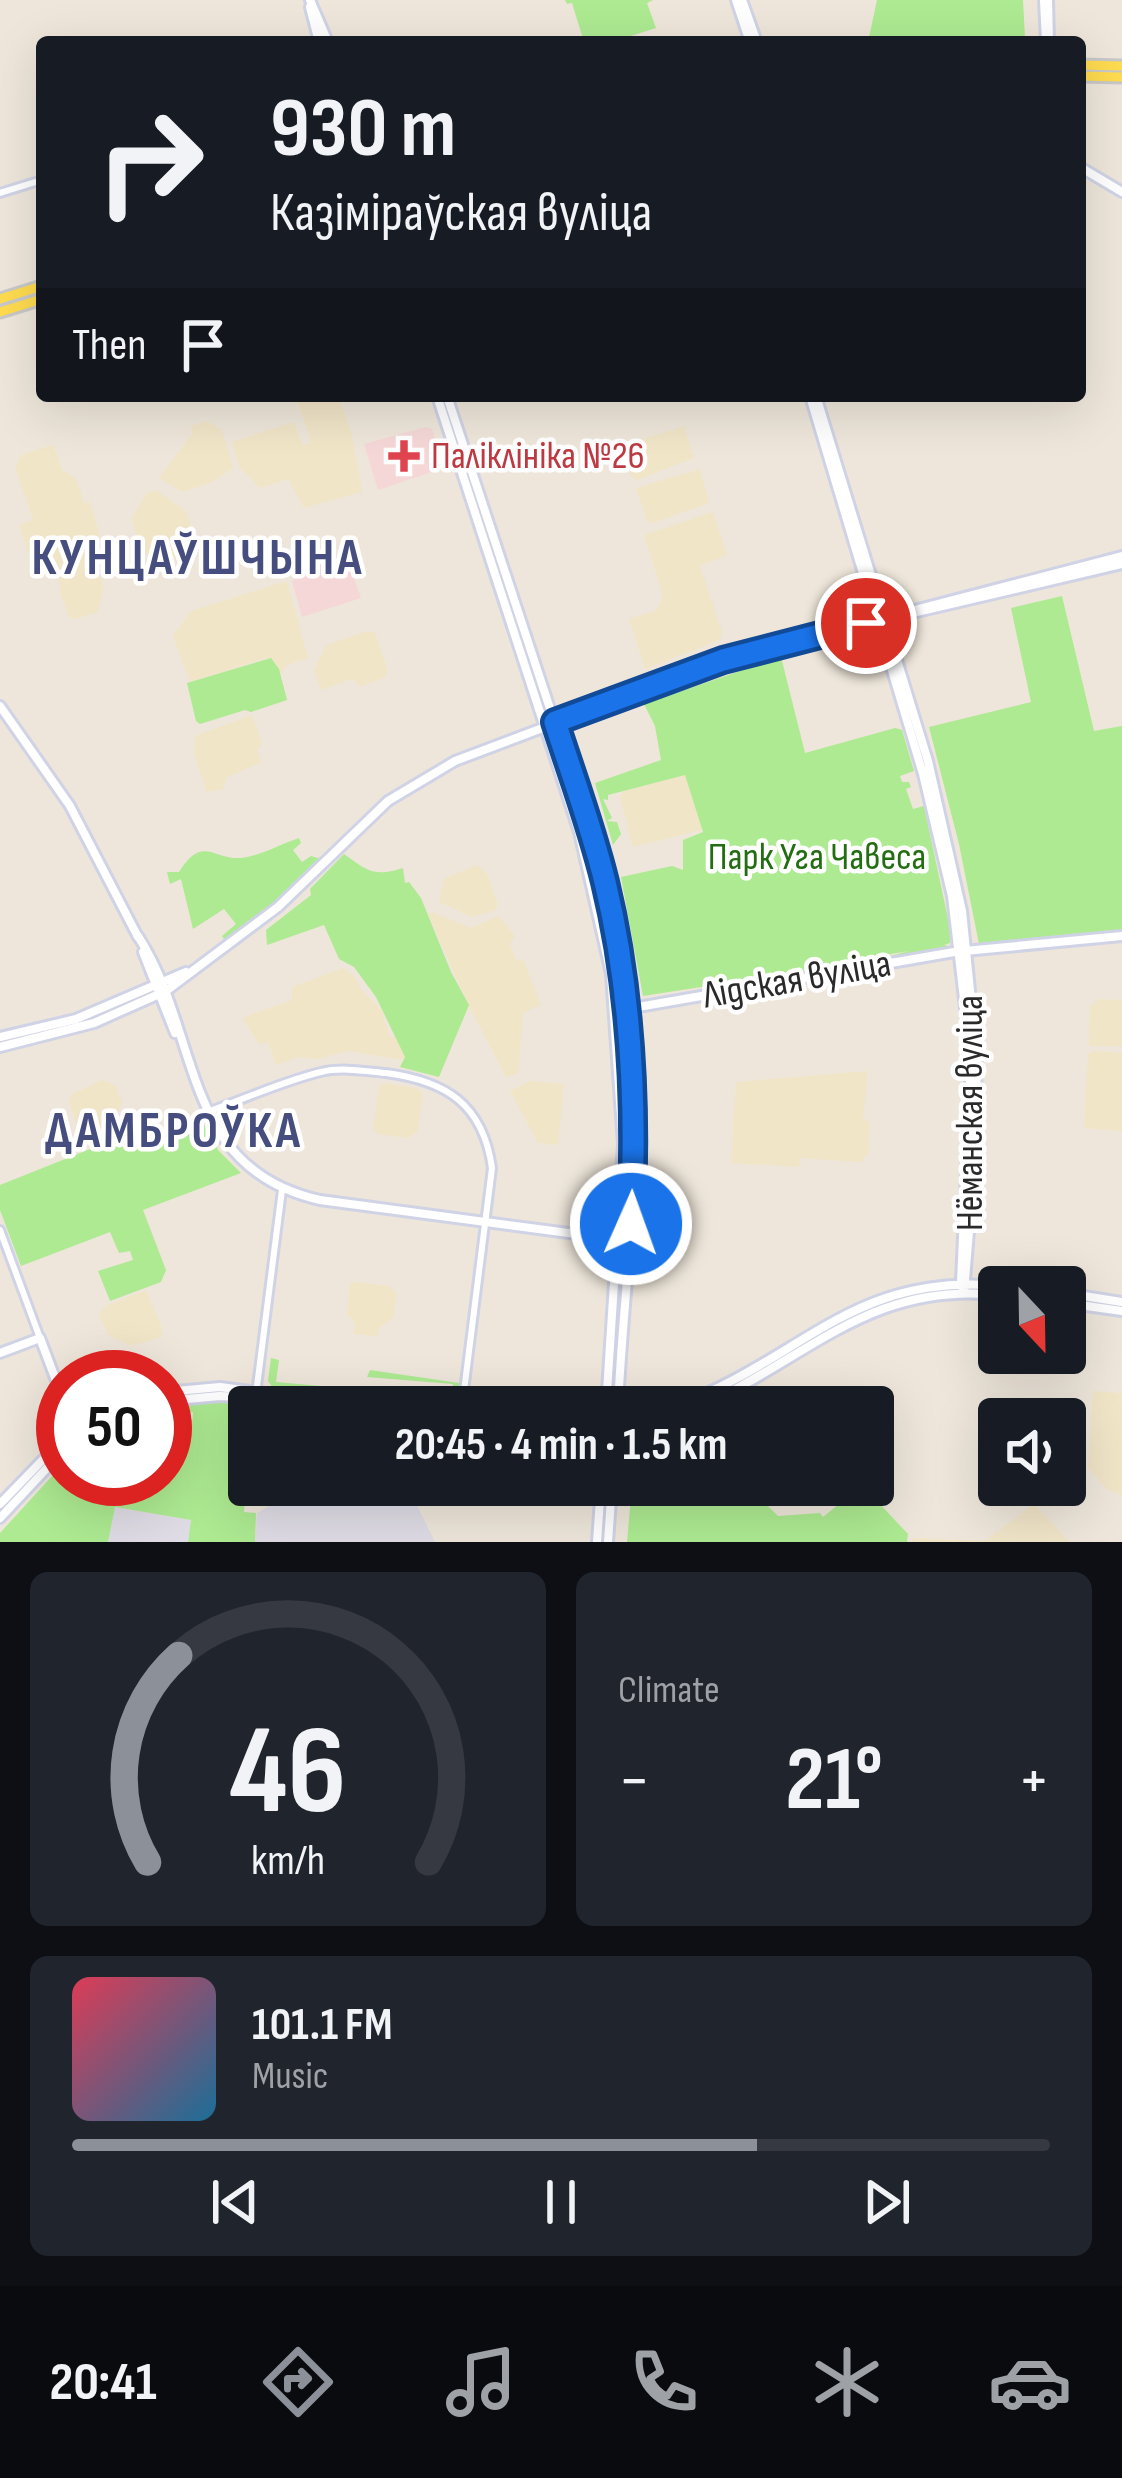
<!DOCTYPE html>
<meta charset="utf-8">
<style>
:root{--surface:#171b24;--page:#20242c;--text:#f1f3f6;--muted:#9ea1a6;--line:#363941;--accent:#8c9099}
body{margin:0;font-family:"Sofia Sans Condensed",sans-serif;background:var(--page);color:var(--text);height:100vh;display:flex;flex-direction:column;font-size:45px;white-space:nowrap}
*{box-sizing:border-box;margin:0}
p{font-size:39px;color:var(--muted)}
.icon{flex:none;width:66px;height:66px;fill:none;stroke:currentColor;stroke-width:2;stroke-linecap:round;stroke-linejoin:round}
.map{position:relative;height:1542px;overflow:hidden}
.panel{display:flex;flex-direction:column;gap:30px;padding:30px;background:#0d0f14;flex:1}
.panel>*{flex:none}
.top-card{position:absolute;left:36px;top:36px;width:1050px;height:366px;border-radius:12px;box-shadow:0 12px 48px #0002;background:#171b24;color:var(--text);overflow:hidden}
.needle{width:78px;rotate:158deg}
.tools{position:absolute;left:978px;top:1266px;display:grid;gap:24px}
.tools a{display:grid;place-items:center;width:108px;height:108px;border-radius:12px;background:var(--surface);box-shadow:0 12px 48px #0002;font-size:60px}
.speed{position:absolute;left:36px;top:1350px;display:flex;gap:24px;font-size:60px;font-weight:700;text-align:center}
.speed>*{display:grid;place-content:center;width:156px;height:156px;border-radius:50%;background:var(--surface);box-shadow:0 12px 48px #0002;line-height:1}
.speed .limit{border:18px solid #d22;background:#fff;color:#111}
.pin{position:absolute;display:grid;place-items:center;width:102px;height:102px;color:#fff;margin:-51px;border:6px solid #fff;border-radius:50%;box-shadow:0 3px 12px #0007}
.me{position:absolute;width:132px;margin:-66px;rotate:2deg;stroke-linejoin:round;filter:drop-shadow(0 0 9px #0008)}
.turn{display:flex;align-items:center;gap:42px;height:252px;padding:0 36px;font-size:54px}
.turn .icon{width:156px;height:156px;stroke-width:2.5}
.turn b{display:block;font-size:84px;line-height:102px}
.then{display:flex;align-items:center;height:114px;padding:0 36px;background:#0003;gap:24px;font-size:45px}
.big{font-size:90px;font-weight:700;line-height:1.1}
.panel .widget{flex:1;display:flex;flex-direction:column;justify-content:center;gap:18px;min-width:0;padding:0 42px;border-radius:18px;background:var(--page)}
.panel .dial{align-items:center;gap:0}
.dial svg{height:312px;overflow:visible;fill:none;stroke:var(--line);stroke-width:7;stroke-linecap:round;text-anchor:middle}
.dial text{fill:var(--text);stroke:none}
.song{display:flex;align-items:center;gap:36px}
.cover{width:144px;height:144px;border-radius:18px;background:linear-gradient(135deg,hsl(350 70% 55%),hsl(200 70% 35%))}
.played{height:12px;border-radius:6px;background:linear-gradient(90deg,var(--accent) 70%,var(--line) 70%)}
.keys{display:flex;justify-content:space-around;direction:ltr}
.heat{display:flex;justify-content:space-between;align-items:center;font-size:66px;direction:ltr}
.panel .tiles{flex:1;display:grid;gap:30px;grid-template-columns:1fr 1fr}
.widget:last-child{grid-column:span 2}
.trip{position:absolute;left:228px;top:1386px;width:666px;height:120px;border-radius:12px;background:var(--surface);box-shadow:0 12px 48px #0002;font-weight:700;line-height:120px;text-align:center}
.menu{display:flex;height:192px;justify-content:space-around;align-items:center;background:#090b0e;color:var(--muted)}
.menu .icon{width:84px;height:84px}
.menu .selected{color:var(--accent)}
.menu b{font-size:54px;color:var(--text)}
.map>svg:first-child{display:block}
.industrial{fill:#dfdce5}
.education{fill:#f1e5c8}
.medical{fill:#f5d7d7}
.green{fill:#adea91}
.lines{fill:none;stroke-linecap:round;stroke-linejoin:round}
.tertiary-casing{stroke:#d0d3e5;stroke-width:12}
.secondary-casing{stroke:#d0d3e5;stroke-width:14}
.primary-casing{stroke:#c8c8c8;stroke-width:15}
.tertiary{stroke:#fff;stroke-width:6}
.secondary{stroke:#fff;stroke-width:8}
.primary{stroke:#fedb4f;stroke-width:9}
.route-casing{stroke:#114b97;stroke-width:30}
.route{stroke:#1a73e8;stroke-width:21}
.health-dot{fill:#e0444e;stroke:#fff;stroke-width:4.5}
.labels{text-anchor:middle;dominant-baseline:central;stroke-width:9;stroke-linejoin:round;paint-order:stroke}
.health-label{font-size:39px;fill:#be3a42;stroke:#fff;text-anchor:start}
.park-label{font-size:39px;fill:#236e13;stroke:#fff}
.street-label{font-size:39px;fill:#2a2a2a;stroke:#fff}
.district-label{font-size:51px;font-weight:bold;letter-spacing:3px;fill:#464e7f;stroke:#fff}
</style>
<div class="map">
<svg width="1122" height="1542" viewBox="0 0 1122 1542">
<rect width="100%" height="100%" fill="#eee6da"/>
<path class="industrial" d="M 306,1485 L 407,1485 L 435,1542 L 255,1542 L 257,1513 Z
M 115,1507 L 191,1520 L 188,1542 L 108,1542 Z"/>
<path class="education" d="M 296,396 L 338,396 L 352,434 L 362,492 L 304,508 L 288,479 L 260,488 L 239,467 L 232,442 L 294,422 L 303,446 L 311,442 Z
M 207,421 L 222,430 L 233,468 L 213,482 L 182,492 L 159,478 L 192,434 L 191,426 Z
M 684,426 L 694,458 L 637,480 L 631,476 L 622,446 Z
M 53,445 L 62,470 L 76,478 L 84,503 L 90,502 L 100,535 L 91,542 L 104,589 L 98,612 L 75,619 L 69,617 L 61,594 L 56,564 L 37,569 L 33,566 L 19,525 L 33,520 L 15,468 L 21,455 Z
M 700,469 L 709,503 L 653,523 L 647,520 L 636,488 Z
M 156,490 L 186,511 L 196,540 L 188,554 L 163,562 L 144,553 L 131,519 L 147,493 Z
M 713,512 L 727,555 L 700,566 L 722,632 L 720,640 L 645,669 L 629,619 L 657,610 L 663,596 L 644,535 Z
M 287,581 L 308,658 L 287,665 L 281,674 L 273,660 L 266,658 L 190,682 L 173,636 L 191,611 Z
M 365,632 L 375,632 L 388,670 L 386,677 L 360,687 L 353,679 L 321,690 L 314,671 L 326,645 Z
M 252,715 L 262,744 L 257,750 L 262,762 L 226,778 L 224,789 L 207,792 L 194,754 L 195,736 Z
M 686,774 L 702,830 L 633,847 L 620,797 L 623,791 Z
M 477,865 L 487,874 L 498,904 L 496,910 L 472,917 L 439,902 L 444,879 Z
M 433,912 L 471,928 L 499,916 L 515,936 L 510,944 L 516,959 L 524,961 L 541,1005 L 523,1013 L 518,1074 L 506,1077 L 471,1010 L 428,914 Z
M 343,968 L 355,977 L 361,989 L 382,1011 L 390,1037 L 395,1037 L 406,1057 L 402,1060 L 348,1051 L 318,1059 L 299,1057 L 276,1065 L 268,1042 L 260,1045 L 242,1018 L 292,1000 L 292,987 Z
M 1099,999 L 1122,1000 L 1122,1046 L 1089,1046 L 1090,1006 Z
M 1095,1051 L 1122,1053 L 1122,1131 L 1084,1128 L 1088,1054 Z
M 868,1071 L 863,1119 L 870,1122 L 868,1154 L 861,1162 L 800,1158 L 799,1167 L 731,1163 L 736,1082 Z
M 103,1080 L 116,1086 L 122,1103 L 108,1134 L 88,1142 L 81,1139 L 69,1101 L 72,1094 Z
M 530,1081 L 564,1084 L 558,1145 L 538,1143 L 510,1091 Z
M 384,1083 L 416,1088 L 423,1094 L 418,1132 L 408,1138 L 377,1134 L 373,1128 L 379,1088 Z
M 354,1282 L 389,1286 L 397,1293 L 394,1317 L 378,1329 L 377,1336 L 354,1334 L 355,1323 L 347,1314 L 350,1284 Z
M 146,1290 L 161,1325 L 162,1337 L 131,1346 L 109,1336 L 99,1315 L 105,1306 Z
M 1093,1391 L 1122,1393 L 1122,1495 L 1106,1489 L 1088,1468 Z
M 1034,1504 L 1070,1542 L 912,1542 L 912,1538 L 985,1541 Z"/>
<path class="medical" d="M 426,427 L 432,429 L 443,468 L 378,490 L 364,444 Z
M 344,551 L 361,598 L 302,617 L 292,581 Z"/>
<path class="green" d="M 565,0 L 653,0 L 647,3 L 656,28 L 612,42 L 584,42 L 572,3 L 567,4 Z
M 877,0 L 1023,0 L 1025,38 L 1020,42 L 868,42 Z
M 1062,596 L 1094,731 L 1122,726 L 1122,932 L 979,944 L 959,844 L 929,727 L 1031,702 L 1011,608 Z
M 781,657 L 805,753 L 895,728 L 902,730 L 914,771 L 900,776 L 902,782 L 909,782 L 911,787 L 906,789 L 913,809 L 924,806 L 951,933 L 950,943 L 944,945 L 952,947 L 894,958 L 890,956 L 909,951 L 866,958 L 886,956 C 871,966 857,959 839,964 L 857,962 L 854,965 L 754,980 L 817,969 L 643,996 L 621,877 L 672,866 L 683,870 L 683,840 L 703,832 L 685,775 L 608,795 L 608,800 L 603,799 L 612,818 L 607,821 L 617,822 L 621,834 L 613,845 L 595,783 L 661,760 L 655,726 L 644,704 Z
M 271,658 L 279,669 L 287,700 L 251,712 L 245,710 L 200,724 L 196,721 L 187,683 Z
M 299,838 L 301,843 L 293,850 L 302,862 L 311,856 L 321,859 L 277,903 L 227,944 L 222,936 L 236,924 L 224,909 L 193,929 L 181,879 L 170,884 L 167,872 L 179,872 C 203,834 213,860 241,858 C 260,856 281,844 299,838 Z
M 344,854 C 369,872 374,877 403,868 L 405,883 L 409,882 L 421,898 L 451,972 L 469,1005 L 439,1077 L 400,1067 L 405,1057 L 376,997 L 354,967 L 339,959 L 324,925 L 267,945 L 266,930 L 311,895 L 310,889 Z
M 200,1118 L 219,1151 L 241,1173 L 143,1210 L 166,1270 L 161,1282 L 110,1301 L 98,1271 L 133,1260 L 130,1251 L 119,1253 L 110,1232 L 21,1266 L 0,1210 L 0,1185 L 113,1140 L 139,1133 L 152,1136 Z
M 271,1358 L 279,1360 L 276,1382 L 366,1390 L 366,1394 L 452,1400 L 453,1384 L 367,1377 L 370,1370 L 459,1383 L 460,1405 L 444,1407 L 273,1388 L 268,1381 Z
M 205,1401 L 253,1405 L 249,1407 L 246,1447 L 237,1447 L 236,1465 L 247,1471 L 244,1512 L 256,1513 L 255,1542 L 188,1542 L 191,1520 L 115,1507 L 108,1542 L 0,1542 L 0,1533 L 63,1464 L 63,1479 L 165,1479 L 165,1427 L 192,1424 L 193,1412 L 166,1415 L 165,1406 Z
M 632,1485 L 747,1485 L 778,1516 L 820,1513 L 823,1517 L 862,1485 L 908,1534 L 907,1542 L 627,1542 Z"/>
<g class="lines">
<defs>
<path id="tertiary" d="M 1043,0 L 1045,42
M 1049,0 L 1050,42
M 0,193 L 42,180
M 207,1112 C 245,1099 283,1081 321,1072 C 341,1067 365,1071 386,1073 C 446,1081 483,1104 492,1168 L 462,1407
M 0,1230 L 40,1338
M 256,1394 L 282,1190"/>
<path id="secondary" d="M 310,0 L 328,42
M 736,0 L 750,42
M 742,0 L 757,42
M 310,7 L 319,42
M 1080,167 L 1122,192
M 437,396 L 579,832 L 611,974 L 623,1144 L 606,1407
M 447,396 L 589,827 C 626,949 637,1076 632,1203 C 629,1271 621,1339 618,1407
M 810,396 L 923,774 L 952,896 L 971,1059 L 961,1282 L 964,1291
M 816,396 L 928,761 L 962,911 L 977,1060 L 974,1170 L 964,1292
M 891,618 L 1122,564
M 0,706 L 70,806 L 138,937
M 138,936 C 202,1035 180,1169 320,1200 L 629,1241
M 143,952 L 175,1033
M 615,1011 L 954,952 L 1122,936
M 0,1037 L 76,1019 L 186,972
M 0,1047 L 94,1023 L 166,991 L 278,907 L 388,801 L 455,761 L 723,660 L 1122,556
M 1065,1293 L 1122,1302
M 1065,1303 L 1122,1311
M 0,1353 L 40,1338 L 63,1399
M 165,1392 L 220,1387 L 301,1398
M 165,1401 L 220,1396 L 404,1407
M 673,1407 C 806,1359 853,1268 1012,1287
M 699,1407 C 808,1359 870,1281 999,1295
M 0,1504 L 63,1439
M 0,1518 L 63,1451
M 597,1542 L 601,1485
M 608,1542 L 612,1485"/>
<path id="primary" d="M 1080,65 L 1122,66
M 1080,76 L 1122,77
M 0,299 L 42,286
M 0,312 L 42,299"/>
</defs>
<use href="#tertiary" class="tertiary-casing"/>
<use href="#secondary" class="secondary-casing"/>
<use href="#primary" class="primary-casing"/>
<use href="#tertiary" class="tertiary"/>
<use href="#secondary" class="secondary"/>
<use href="#primary" class="primary"/>
</g>
<g class="lines">
<defs>
<path id="route" d="M 631,1224 C 637,1109 632,993 605,882 C 592,828 572,775 555,722 L 723,660 L 866,623"/>
</defs>
<use href="#route" class="route-casing"/>
<use href="#route" class="route"/>
</g>
<path class="health-dot" d="M398 438h12v12h12v12h-12v12h-12v-12h-12v-12h12z"/>
<g class="labels">
<g class="health-label">
<text x="431" y="456">Паліклініка №26</text>
</g>
<g class="park-label">
<text x="817" y="857">Парк Уга Чавеса</text>
</g>
<g class="street-label">
<text transform="translate(797 980) rotate(-10)">Лідская вуліца</text>
<text transform="translate(970 1113) rotate(-90)">Нёманская вуліца</text>
</g>
<g class="district-label">
<text x="198" y="558">КУНЦАЎШЧЫНА</text>
<text x="174" y="1131">ДАМБРОЎКА</text>
</g>
</g>
</svg>
<div class="tools">
<a><svg class="needle" viewBox="-14 -14 28 28"><path d="M0-13l5 13h-10z" fill="#e53935"/><path d="M0 13l5-13h-10z" fill="#9ea1a6"/></svg></a>
<a><svg class="icon" aria-label="sound" viewBox="0 0 24 24"><path d="M4 9h4l5-4v14l-5-4H4zM17 9q2 3 0 6"/></svg></a>
</div>
<div class="speed"><div class="limit">50</div></div>
<div class="pin" style="left:866px;top:623px;background:#d93025"><svg class="icon" aria-label="arrive" viewBox="0 0 24 24"><path d="M6 21V4h12l-3 4 3 4H6"/></svg></div>
<svg class="me" style="left:631px;top:1224px" viewBox="-20 -20 40 40"><circle r="17" fill="#1a73e8" stroke="#fff" stroke-width="3"/><path d="M0-11L8 9 0 5-8 9z" fill="#fff"/></svg>
<div class="trip">20:45 · 4 min · 1.5 km</div>
<div class="top-card">
<div class="turn"><svg class="icon" aria-label="right" viewBox="0 0 24 24"><path d="M7 20v-9h11M14 6l5 5-5 5"/></svg><div><b>930 m</b>Казіміраўская вуліца</div></div>
<div class="then">Then<svg class="icon" aria-label="arrive" viewBox="0 0 24 24"><path d="M6 21V4h12l-3 4 3 4H6"/></svg></div>
</div>
</div>
<section class="panel">
<div class="tiles">
<div class="widget dial"><svg viewBox="0 0 100 80">
<path d="M14 69A42 42 0 1 1 86 69"/>
<path d="M14 69A42 42 0 0 1 22 16" stroke="#8c9099"/>
<text x="50" y="56" font-size="32" font-weight="700">46</text>
<text x="50" y="72" font-size="11">km/h</text>
</svg></div>
<div class="widget"><p>Climate</p>
<div class="heat"><a>−</a><b class="big">21°</b><a>+</a></div>
</div>
<div class="widget">
<div class="song"><i class="cover"></i><div><b>101.1 FM</b><p>Music</p></div></div>
<div class="played"></div>
<div class="keys"><svg class="icon" aria-label="previous" viewBox="0 0 24 24"><path d="M18 5L8 12l10 7zM5 5v14"/></svg><svg class="icon" aria-label="pause" viewBox="0 0 24 24"><path d="M8 5v14M16 5v14"/></svg><svg class="icon" aria-label="next" viewBox="0 0 24 24"><path d="M6 5l10 7-10 7zM19 5v14"/></svg></div>
</div>
</div>
</section>
<nav class="menu">
<b>20:41</b>
<svg class="icon selected" aria-label="directions" viewBox="0 0 24 24"><path d="M12 3l9 9-9 9-9-9zM9 14v-3h6M13 9l2 2-2 2"/></svg>
<svg class="icon" aria-label="music" viewBox="0 0 24 24"><path d="M9 18V5l10-2v13"/><circle cx="6" cy="18" r="3"/><circle cx="16" cy="16" r="3"/></svg>
<svg class="icon" aria-label="phone" viewBox="0 0 24 24"><path d="M5 4h4l2 5-3 2q2 4 5 5l2-3 5 2v4C11 20 4 13 5 4z"/></svg>
<svg class="icon" aria-label="climate" viewBox="0 0 24 24"><path d="M12 3v18M4 7l16 10M4 17L20 7"/></svg>
<svg class="icon" aria-label="car" viewBox="0 0 24 24"><path d="M5 17H2v-5l4-1 3-4h7l3 4 3 1v5h-3M9 17h6M6 11h13"/><circle cx="7" cy="17" r="2"/><circle cx="17" cy="17" r="2"/></svg>
</nav>
